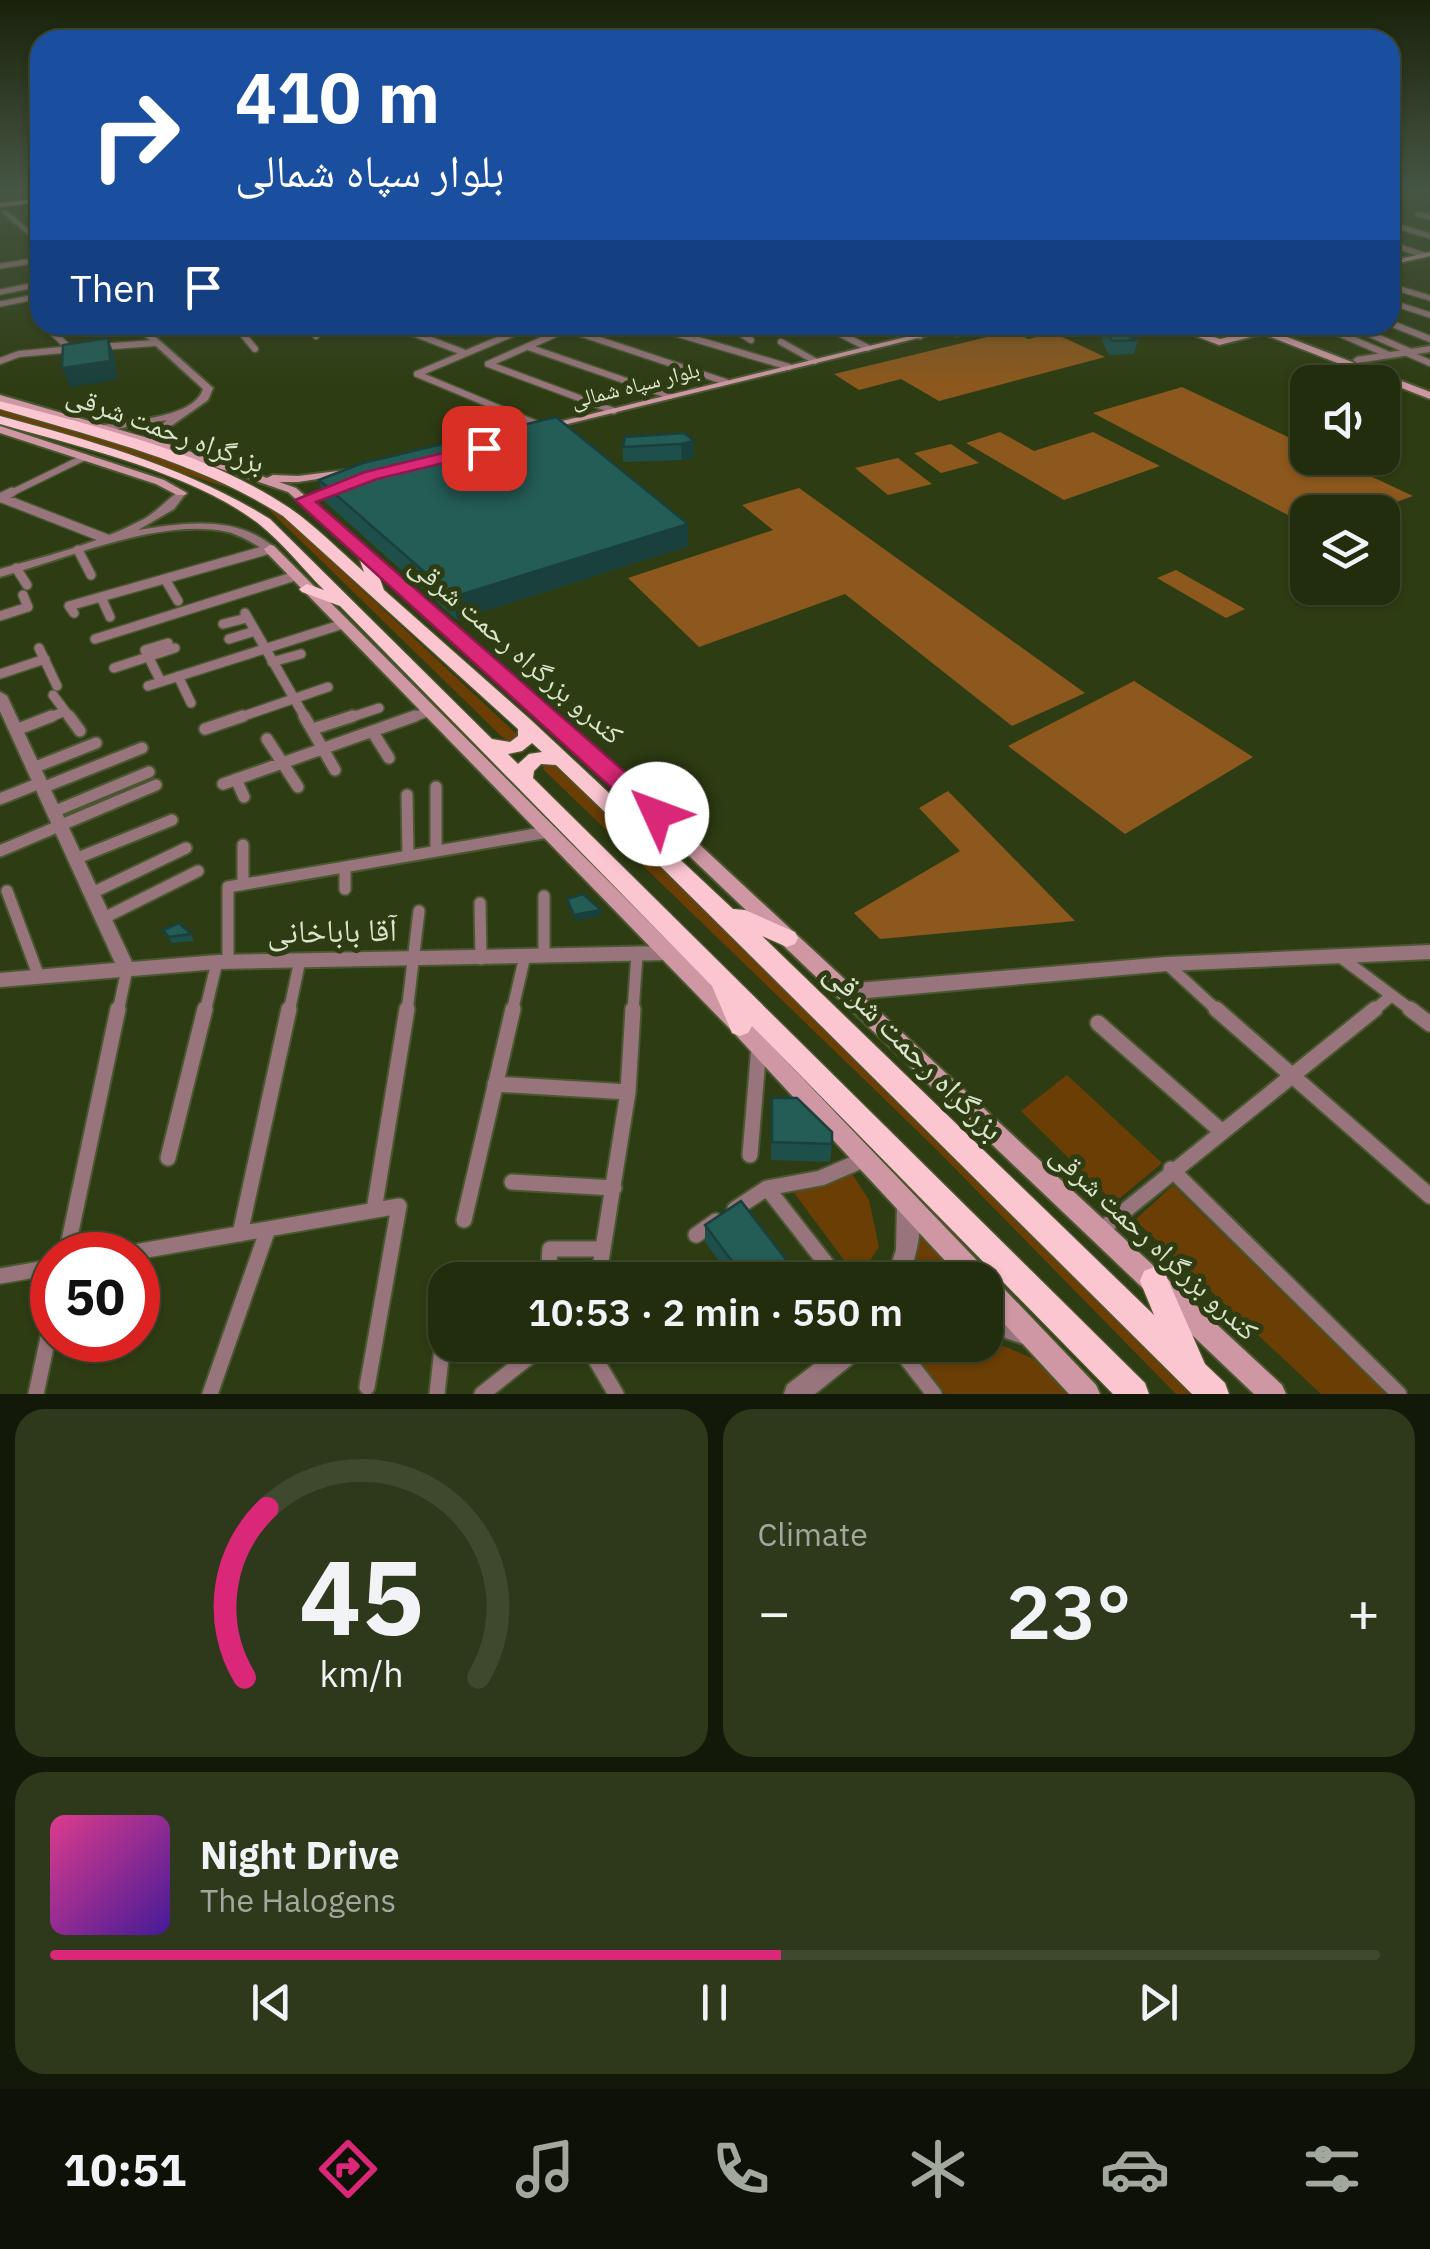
<!DOCTYPE html>
<meta charset="utf-8">
<style>
:root{--surface:#222d0e;--page:#2e391c;--text:#f1f3f6;--muted:#a2a89e;--line:#3f492e;--accent:#db2777}
body{margin:0;font-family:"IBM Plex Sans","Noto Naskh Arabic",sans-serif;background:var(--page);color:var(--text);height:100vh;display:flex;flex-direction:column;font-size:38px;white-space:nowrap}
*{box-sizing:border-box;margin:0}
p{font-size:32px;color:var(--muted)}
.icon{flex:none;width:55px;height:55px;fill:none;stroke:currentColor;stroke-width:2;stroke-linecap:round;stroke-linejoin:round}
.map{position:relative;height:1394px;overflow:hidden}
.panel{display:flex;flex-direction:column;gap:15px;padding:15px;background:#131908;flex:1}
.panel>*{flex:none}
.hud{position:absolute;left:30px;top:30px;width:1370px;height:305px;border-radius:30px;box-shadow:0 2px 8px #0004,0 0 0 2px var(--line);background:#1a4fa0;color:#fff;overflow:hidden}
.controls{position:absolute;left:1290px;top:365px;display:grid;gap:20px}
.controls a{display:grid;place-items:center;width:110px;height:110px;border-radius:20px;background:var(--surface);box-shadow:0 2px 8px #0004,0 0 0 2px var(--line);font-size:50px}
.speed{position:absolute;left:30px;top:1232px;display:flex;gap:20px;font-size:50px;font-weight:700;text-align:center}
.speed>*{display:grid;place-content:center;width:130px;height:130px;border-radius:50%;background:var(--surface);box-shadow:0 2px 8px #0004,0 0 0 2px var(--line);line-height:1}
.speed .limit{border:15px solid #d22;background:#fff;color:#111}
.pin{position:absolute;display:grid;place-items:center;width:85px;height:85px;color:#fff;margin:-42px;border-radius:20px;box-shadow:0 5px 15px #0006}
.me{position:absolute;width:110px;margin:-55px;rotate:313deg;stroke-linejoin:round;filter:drop-shadow(0 0 8px #0008)}
.turn{display:flex;align-items:center;gap:35px;height:210px;padding:0 40px;font-size:45px}
.turn .icon{width:130px;height:130px;stroke-width:2.5}
.turn b{display:block;font-size:70px;line-height:85px}
.then{display:flex;align-items:center;height:95px;padding:0 40px;background:#0003;gap:20px;font-size:38px}
.big{font-size:75px;font-weight:600;line-height:1.1}
.panel .card{flex:1;display:flex;flex-direction:column;justify-content:center;gap:15px;min-width:0;padding:0 35px;border-radius:30px;background:var(--page)}
.panel .dial{align-items:center;gap:0}
.dial svg{height:260px;overflow:visible;fill:none;stroke:var(--line);stroke-width:7;stroke-linecap:round;text-anchor:middle}
.dial text{fill:var(--text);stroke:none}
.song{display:flex;align-items:center;gap:30px}
.cover{width:120px;height:120px;border-radius:15px;background:linear-gradient(135deg,hsl(330 70% 55%),hsl(260 70% 35%))}
.played{height:10px;border-radius:5px;background:linear-gradient(90deg,var(--accent) 55%,var(--line) 55%)}
.keys{display:flex;justify-content:space-around;direction:ltr}
.heat{display:flex;justify-content:space-between;align-items:center;font-size:55px;direction:ltr}
.panel .tiles{flex:1;display:grid;gap:15px;grid-template-columns:1fr 1fr}
.card:last-child{grid-column:span 2}
.trip{position:absolute;left:428px;top:1262px;width:575px;height:100px;border-radius:30px;background:var(--surface);box-shadow:0 2px 8px #0004,0 0 0 2px var(--line);font-weight:600;line-height:100px;text-align:center}
.dock{display:flex;height:160px;justify-content:space-around;align-items:center;background:#0e1206;color:var(--muted)}
.dock .icon{width:70px;height:70px}
.dock .selected{color:var(--accent)}
.dock b{font-size:45px;color:var(--text)}
.map>svg:first-child{display:block}
.green{fill:#6a3e05}
.forest{fill:#8c581d}
.lines{fill:none;stroke-linecap:round;stroke-linejoin:round}
.minor-far4-casing{stroke:#4a5731;stroke-width:8}
.minor-far3-casing{stroke:#4a5731;stroke-width:9}
.minor-far2-casing{stroke:#4a5731;stroke-width:12}
.minor-far1-casing{stroke:#4a5731;stroke-width:15}
.minor-casing{stroke:#4a5731;stroke-width:19}
.tertiary-casing{stroke:#4a5731;stroke-width:4}
.secondary-casing{stroke:#4a5731;stroke-width:4}
.primary-casing{stroke:#4a5731;stroke-width:3}
.trunk-casing{stroke:#4a5731;stroke-width:3}
.minor-far4{stroke:#98757c;stroke-width:5}
.minor-far3{stroke:#98757c;stroke-width:6}
.minor-far2{stroke:#98757c;stroke-width:9}
.minor-far1{stroke:#98757c;stroke-width:11}
.minor{stroke:#98757c;stroke-width:15}
.tertiary{fill:#98757c;fill-rule:evenodd}
.secondary{fill:#ce97a3;fill-rule:evenodd}
.primary{fill:#f9b2c1;fill-rule:evenodd}
.trunk{fill:#fcc6d1;fill-rule:evenodd}
.wall{fill:#1f4f4a}
.shaded-wall{fill:#19403c}
.building{fill:#245c56;stroke:#19403c;stroke-width:2.5}
.route{fill:#db2777;stroke:#8e194d;stroke-width:2.5}
.labels{text-anchor:middle;dominant-baseline:central;stroke-width:10;stroke-linejoin:round;paint-order:stroke}
.far-street-label{font-size:22px;fill:#dbe4cd;stroke:#2e3c13}
.street-label{font-size:28px;fill:#dbe4cd;stroke:#2e3c13}
.near-street-label{font-size:32px;fill:#dbe4cd;stroke:#2e3c13}
</style>
<div class="map">
<svg width="1430" height="1394" viewBox="0 0 1430 1394">
<rect width="100%" height="100%" fill="#2e3c13"/>
<path class="green" d="M 0,410 C 90,436 187,461 270,504 L 521,738 L 510,744 L 501,736 L 262,503 L 235,490 L 0,414 Z
M 551,762 L 568,775 L 1197,1394 L 1176,1394 L 935,1148 L 543,769 L 544,764 Z
M 1067,1075 L 1162,1163 L 1114,1203 L 1021,1111 Z
M 851,1172 L 869,1200 L 879,1247 L 858,1279 L 792,1190 Z
M 1173,1185 L 1386,1394 L 1321,1394 L 1135,1220 Z
M 921,1226 L 968,1280 L 910,1280 Z
M 985,1338 L 1034,1359 L 1068,1394 L 945,1394 L 911,1349 L 923,1345 L 985,1345 Z"/>
<path class="forest" d="M 1012,331 L 1028,339 L 1054,333 L 1105,357 L 939,401 L 901,379 L 859,390 L 834,374 Z
M 1182,387 L 1307,446 L 1308,458 L 1332,458 L 1413,496 L 1369,512 L 1308,512 L 1307,525 L 1093,413 Z
M 1000,432 L 1034,451 L 1093,432 L 1160,466 L 1064,500 L 966,443 Z
M 951,444 L 979,463 L 941,473 L 914,453 Z
M 898,458 L 932,484 L 888,495 L 855,468 Z
M 799,488 L 1085,693 L 1012,726 L 845,594 L 699,647 L 628,578 L 773,530 L 742,505 Z
M 1176,570 L 1245,609 L 1226,618 L 1157,578 Z
M 1134,681 L 1253,757 L 1125,834 L 1008,746 Z
M 948,791 L 1075,921 L 880,939 L 854,913 L 960,851 L 919,808 Z"/>
<g class="lines">
<defs>
<path id="minor-far4" d="M 1418,214 L 1430,217
M 1390,224 L 1430,236
M 1390,244 L 1424,255
M 0,266 L 40,260
M 31,270 L 40,284
M 1390,286 L 1430,298
M 0,292 L 40,284
M 1390,302 L 1430,315
M 0,304 L 40,296"/>
<path id="minor-far3" d="M 1390,323 L 1430,339
M 45,325 L 70,349
M 235,325 L 255,349
M 306,325 L 316,336
M 392,325 L 465,353
M 471,325 L 505,337
M 648,325 L 789,367
M 727,325 L 751,340
M 783,325 L 790,329
M 901,325 L 920,336
M 1320,325 L 1389,355
M 1349,325 L 1411,352
M 667,330 L 691,325
M 833,330 L 868,348
M 781,342 L 815,361
M 100,347 L 154,343
M 528,347 L 670,396
M 1407,353 L 1430,363
M 0,361 L 19,354 L 73,349
M 488,364 L 567,329 L 726,382
M 488,364 L 614,411
M 417,374 L 544,427
M 417,374 L 533,325
M 7,495 L 85,457"/>
<path id="minor-far2" d="M 0,498 L 12,492
M 2,498 L 107,539
M 78,550 L 91,575
M 16,568 L 27,585
M 165,579 L 178,601
M 101,597 L 110,617
M 74,613 L 69,606 L 270,549
M 245,613 L 306,719
M 0,616 L 28,607 L 23,595
M 223,624 L 247,618
M 95,639 L 295,576
M 229,639 L 255,631
M 39,648 L 57,686
M 272,662 L 301,654
M 114,668 L 175,648
M 0,674 L 45,659
M 178,676 L 191,703
M 161,682 L 145,650 L 168,643
M 148,686 L 343,624
M 53,695 L 71,719
M 46,719 L 63,712
M 235,719 L 328,687
M 346,719 L 379,708
M 408,719 L 430,711"/>
<path id="minor-far1" d="M 69,716 L 80,731
M 304,716 L 335,770
M 205,729 L 243,716
M 313,729 L 353,716
M 16,730 L 52,716
M 372,731 L 389,758
M 267,739 L 298,787
M 33,768 L 96,743
M 236,779 L 244,797
M 223,784 L 415,716
M 436,787 L 436,851
M 42,788 L 142,748
M 407,795 L 408,855
M 0,799 L 40,783
M 53,812 L 149,772
M 243,845 L 243,884
M 0,851 L 156,785
M 75,859 L 172,820
M 345,867 L 345,889
M 7,891 L 39,977
M 90,894 L 186,848
M 544,896 L 544,956
M 480,903 L 481,959
M 102,919 L 198,871
M 1339,956 L 1414,1012
M 228,962 L 228,887 L 548,832
M 1168,965 L 1219,1012
M 118,1012 L 127,969
M 205,1012 L 217,962
M 289,1012 L 300,960
M 407,1012 L 419,911
M 512,1012 L 525,956
M 633,1012 L 637,954
M 1372,1012 L 1391,996"/>
<path id="minor" d="M 1216,1009 L 1430,1196
M 1410,1009 L 1430,1024
M 1098,1023 L 1221,1131
M 495,1084 L 628,1092
M 750,1155 L 759,1046
M 168,1158 L 205,1009
M 1171,1169 L 1399,1394
M 512,1182 L 614,1188
M 767,1188 L 839,1280
M 735,1209 L 767,1188 L 821,1178 L 865,1159
M 374,1210 L 407,1009
M 464,1220 L 513,1009
M 1101,1230 L 1375,1009
M 240,1234 L 289,1009
M 696,1235 L 716,1221
M 66,1255 L 118,1009
M 118,1255 L 399,1206 L 367,1387
M 0,1276 L 52,1267
M 548,1280 L 550,1249 L 603,1249
M 598,1280 L 628,1092 L 633,1009
M 587,1345 L 616,1394
M 896,1345 L 934,1394
M 36,1394 L 52,1319
M 210,1394 L 268,1229
M 437,1394 L 445,1322
M 482,1394 L 544,1345"/>
<path id="tertiary" d="M 3,211 L 7,211 L 40,239 L 40,245 L 3,213 Z
M 133,325 L 142,325 L 213,388 L 208,400 L 171,426 L 166,445 L 161,448 L 156,445 L 161,425 L 167,420 L 104,431 L 99,428 L 104,425 C 132,420 194,418 203,389 Z
M 1430,346 L 1430,352 L 1357,363 L 1353,360 L 1357,357 Z
M 181,490 L 186,493 L 174,509 L 138,530 C 185,523 237,514 276,549 L 270,552 C 256,546 244,536 228,532 C 161,517 66,559 0,577 L 0,569 C 48,556 99,543 144,519 C 158,511 168,498 181,490 Z
M 0,692 L 7,696 L 132,962 L 217,955 L 666,946 L 672,948 L 675,953 L 672,958 L 666,960 L 217,969 L 0,987 L 0,973 L 115,963 L 0,711 Z
M 1430,945 L 1430,959 L 1167,971 L 845,1000 L 839,997 L 836,992 L 839,987 L 845,984 L 1167,957 Z
M 908,1194 L 916,1197 C 926,1222 916,1255 908,1280 L 886,1280 L 896,1250 L 897,1204 L 900,1197 Z
M 985,1309 L 1031,1324 L 1035,1332 L 1031,1340 L 1023,1344 L 985,1331 Z
M 839,1345 L 870,1345 L 866,1353 L 815,1394 L 784,1394 L 787,1385 Z"/>
<path id="secondary" d="M 1430,252 L 1430,256 L 1390,265 L 1390,261 Z
M 955,325 L 971,325 L 543,430 L 538,427 Z
M 979,325 L 996,325 L 956,336 L 951,333 Z
M 1167,325 L 1180,325 L 1220,339 L 1260,329 L 1260,325 L 1270,325 L 1269,330 L 1430,392 L 1430,399 L 1263,334 L 1219,345 Z
M 0,395 L 165,443 L 267,478 L 273,475 L 298,476 L 354,469 L 356,471 L 350,474 L 298,482 L 279,482 L 296,488 L 632,782 L 1282,1385 L 1286,1394 L 1254,1394 L 620,790 L 288,492 L 157,447 L 0,401 Z
M 0,426 L 164,480 L 187,493 L 185,495 L 177,495 L 156,484 L 0,433 Z
M 270,545 L 274,546 L 747,1020 L 1096,1385 L 1100,1394 L 1069,1394 L 985,1303 L 985,1280 L 963,1280 L 733,1032 L 266,552 L 264,549 Z"/>
<path id="primary" d="M 40,198 L 40,202 L 0,207 L 0,203 Z"/>
<path id="trunk" d="M 0,401 C 97,427 204,451 288,507 C 315,525 340,551 364,572 L 358,555 L 365,551 L 370,552 L 384,590 L 532,721 L 733,909 L 745,910 L 795,932 L 798,938 L 795,944 L 787,947 L 762,936 L 1154,1315 L 1140,1281 L 1144,1271 L 1154,1267 L 1164,1271 L 1205,1364 L 1225,1383 L 1229,1394 L 1192,1394 L 635,841 L 556,765 L 541,764 L 534,771 L 533,778 L 1145,1383 L 1149,1394 L 1113,1394 L 752,1026 L 748,1033 L 740,1036 L 732,1033 L 712,986 L 340,606 L 302,592 L 299,589 L 307,584 L 324,590 C 303,569 283,543 259,524 C 193,473 80,447 0,424 L 0,416 C 93,441 188,468 270,519 L 492,739 L 510,742 L 518,736 L 518,729 L 283,516 C 197,461 97,438 0,409 ZM 532,743 L 542,752 L 529,754 L 518,764 L 508,754 L 522,751 Z"/>
</defs>
<use href="#minor-far4" class="minor-far4-casing"/>
<use href="#minor-far3" class="minor-far3-casing"/>
<use href="#minor-far2" class="minor-far2-casing"/>
<use href="#minor-far1" class="minor-far1-casing"/>
<use href="#minor" class="minor-casing"/>
<use href="#tertiary" class="tertiary-casing"/>
<use href="#secondary" class="secondary-casing"/>
<use href="#primary" class="primary-casing"/>
<use href="#trunk" class="trunk-casing"/>
<use href="#minor-far4" class="minor-far4"/>
<use href="#minor-far3" class="minor-far3"/>
<use href="#minor-far2" class="minor-far2"/>
<use href="#minor-far1" class="minor-far1"/>
<use href="#minor" class="minor"/>
<use href="#tertiary" class="tertiary"/>
<use href="#secondary" class="secondary"/>
<use href="#primary" class="primary"/>
<use href="#trunk" class="trunk"/>
</g>
<path class="wall" d="M 1104,325 L 1138,340 L 1134,354 L 1109,355 L 1101,339 Z
M 684,433 L 694,457 L 682,460 L 623,462 L 623,447 Z
M 319,480 L 688,546 L 457,620 L 324,501 Z
M 163,930 L 191,934 L 194,941 L 172,943 Z
M 772,1098 L 832,1144 L 830,1162 L 771,1160 Z
M 705,1225 L 788,1262 L 787,1279 L 733,1280 L 705,1242 Z"/>
<path class="shaded-wall" d="M 108,338 L 115,357 L 117,380 L 70,387 L 62,368 Z
M 694,441 L 694,457 L 682,460 L 681,444 Z
M 688,524 L 688,546 L 457,620 L 453,597 Z
M 601,910 L 601,916 L 575,921 L 574,915 Z
M 788,1262 L 786,1280 L 765,1280 Z"/>
<path class="building" d="M 1104,325 L 1138,340 L 1112,341 Z
M 108,338 L 110,361 L 62,368 L 63,345 Z
M 556,417 L 688,524 L 453,597 L 319,480 L 363,463 Z
M 684,433 L 694,441 L 681,444 L 623,447 L 625,437 Z
M 583,894 L 601,910 L 574,915 L 567,899 Z
M 179,923 L 191,934 L 169,937 L 163,930 Z
M 772,1098 L 797,1098 L 832,1132 L 832,1144 L 772,1142 Z
M 741,1201 L 788,1262 L 765,1280 L 746,1280 L 705,1225 Z"/>
<linearGradient id="sky" x2="0" y2="1"><stop stop-color="#19210a"/><stop offset="0.49" stop-color="#465644"/><stop offset="1" stop-color="#465644" stop-opacity="0"/></linearGradient>
<rect width="1430" height="386" fill="url(#sky)"/>
<path class="route" d="M 484,443 L 490,444 L 490,452 L 377,479 L 316,502 L 666,808 L 670,814 L 666,821 L 648,821 L 295,500 L 365,472 Z"/>
<g class="labels">
<g class="far-street-label">
<text transform="translate(635 384) rotate(-14)">بلوار سپاه شمالی</text>
</g>
<g class="street-label">
<text transform="translate(166 428) rotate(20)">بزرگراه رحمت شرقی</text>
<text transform="translate(517 649) rotate(41)">کندرو بزرگراه رحمت شرقی</text>
<text transform="translate(1155 1242) rotate(43)">کندرو بزرگراه رحمت شرقی</text>
</g>
<g class="near-street-label">
<text transform="translate(332 930) rotate(-1)">آقا باباخانی</text>
<text transform="translate(915 1050) rotate(45)">بزرگراه رحمت شرقی</text>
</g>
</g>
</svg>
<div class="controls">
<a><svg class="icon" aria-label="sound" viewBox="0 0 24 24"><path d="M4 9h4l5-4v14l-5-4H4zM17 9q2 3 0 6"/></svg></a>
<a><svg class="icon" aria-label="layers" viewBox="0 0 24 24"><path d="M12 4l9 5-9 5-9-5zM3 14l9 5 9-5"/></svg></a>
</div>
<div class="speed"><div class="limit">50</div></div>
<div class="pin" style="left:484px;top:448px;background:#d93025"><svg class="icon" aria-label="arrive" viewBox="0 0 24 24"><path d="M6 21V4h12l-3 4 3 4H6"/></svg></div>
<svg class="me" style="left:657px;top:814px" viewBox="-20 -20 40 40"><circle r="19" fill="#fff"/><path d="M0-13L10 11 0 6-10 11z" fill="#db2777"/></svg>
<div class="trip">10:53 · 2 min · 550 m</div>
<div class="hud">
<div class="turn"><svg class="icon" aria-label="right" viewBox="0 0 24 24"><path d="M7 20v-9h11M14 6l5 5-5 5"/></svg><div><b>410 m</b>بلوار سپاه شمالی</div></div>
<div class="then">Then<svg class="icon" aria-label="arrive" viewBox="0 0 24 24"><path d="M6 21V4h12l-3 4 3 4H6"/></svg></div>
</div>
</div>
<section class="panel">
<div class="tiles">
<div class="card dial"><svg viewBox="0 0 100 80">
<path d="M14 69A42 42 0 1 1 86 69"/>
<path d="M14 69A42 42 0 0 1 21 17" stroke="#db2777"/>
<text x="50" y="56" font-size="32" font-weight="700">45</text>
<text x="50" y="72" font-size="11">km/h</text>
</svg></div>
<div class="card"><p>Climate</p>
<div class="heat"><a>−</a><b class="big">23°</b><a>+</a></div>
</div>
<div class="card">
<div class="song"><i class="cover"></i><div><b>Night Drive</b><p>The Halogens</p></div></div>
<div class="played"></div>
<div class="keys"><svg class="icon" aria-label="previous" viewBox="0 0 24 24"><path d="M18 5L8 12l10 7zM5 5v14"/></svg><svg class="icon" aria-label="pause" viewBox="0 0 24 24"><path d="M8 5v14M16 5v14"/></svg><svg class="icon" aria-label="next" viewBox="0 0 24 24"><path d="M6 5l10 7-10 7zM19 5v14"/></svg></div>
</div>
</div>
</section>
<nav class="dock">
<b>10:51</b>
<svg class="icon selected" aria-label="directions" viewBox="0 0 24 24"><path d="M12 3l9 9-9 9-9-9zM9 14v-3h6M13 9l2 2-2 2"/></svg>
<svg class="icon" aria-label="music" viewBox="0 0 24 24"><path d="M9 18V5l10-2v13"/><circle cx="6" cy="18" r="3"/><circle cx="16" cy="16" r="3"/></svg>
<svg class="icon" aria-label="phone" viewBox="0 0 24 24"><path d="M5 4h4l2 5-3 2q2 4 5 5l2-3 5 2v4C11 20 4 13 5 4z"/></svg>
<svg class="icon" aria-label="climate" viewBox="0 0 24 24"><path d="M12 3v18M4 7l16 10M4 17L20 7"/></svg>
<svg class="icon" aria-label="car" viewBox="0 0 24 24"><path d="M5 17H2v-5l4-1 3-4h7l3 4 3 1v5h-3M9 17h6M6 11h13"/><circle cx="7" cy="17" r="2"/><circle cx="17" cy="17" r="2"/></svg>
<svg class="icon" aria-label="filters" viewBox="0 0 24 24"><path d="M4 7h16M4 17h16"/><circle cx="9" cy="7" r="2"/><circle cx="15" cy="17" r="2"/></svg>
</nav>
